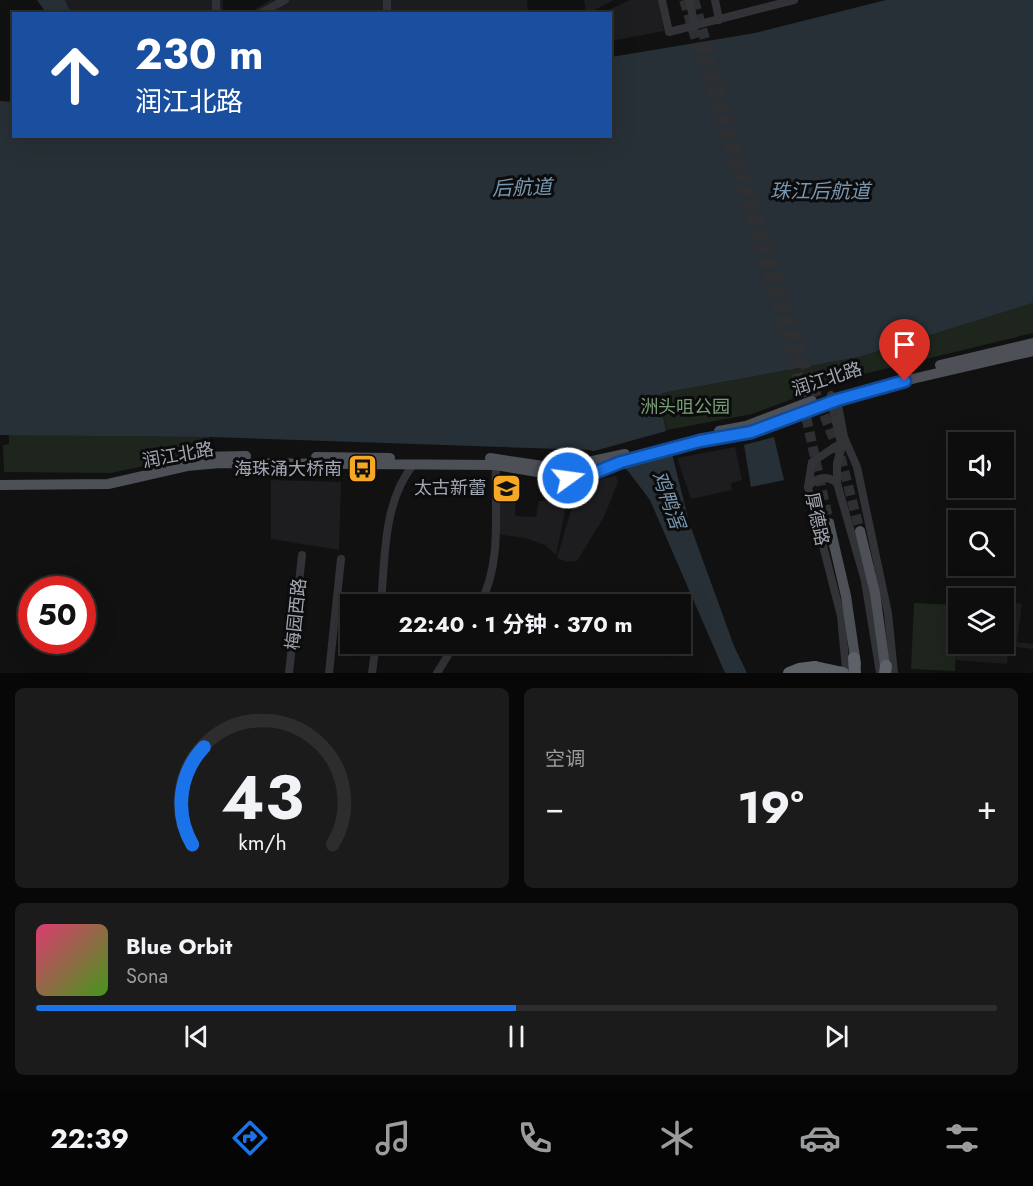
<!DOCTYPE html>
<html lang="zh">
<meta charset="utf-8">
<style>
:root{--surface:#0d0d0e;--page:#1b1b1c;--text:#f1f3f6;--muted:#9a9c9e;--line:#2d2d2e;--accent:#1a73e8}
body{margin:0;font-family:Jost,"Noto Sans SC",sans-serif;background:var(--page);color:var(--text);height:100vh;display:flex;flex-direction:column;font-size:22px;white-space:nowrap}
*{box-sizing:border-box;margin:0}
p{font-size:20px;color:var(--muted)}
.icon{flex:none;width:33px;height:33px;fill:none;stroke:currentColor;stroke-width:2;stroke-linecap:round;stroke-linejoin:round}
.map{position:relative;height:673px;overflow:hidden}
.side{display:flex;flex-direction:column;gap:15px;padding:15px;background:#070708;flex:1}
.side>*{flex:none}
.top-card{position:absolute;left:12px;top:12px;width:600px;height:126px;border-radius:0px;box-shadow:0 6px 24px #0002,0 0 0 2px var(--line);background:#1a4fa0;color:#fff;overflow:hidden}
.buttons{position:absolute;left:948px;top:432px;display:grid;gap:12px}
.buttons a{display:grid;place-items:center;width:66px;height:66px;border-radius:0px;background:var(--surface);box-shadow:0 6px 24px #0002,0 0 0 2px var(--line);font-size:30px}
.speed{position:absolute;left:18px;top:576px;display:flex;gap:12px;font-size:30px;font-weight:700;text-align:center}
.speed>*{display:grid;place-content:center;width:78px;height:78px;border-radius:50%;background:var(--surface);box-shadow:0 6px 24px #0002,0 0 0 2px var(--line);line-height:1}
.speed .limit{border:9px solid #d22;background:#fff;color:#111}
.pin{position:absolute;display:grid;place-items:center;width:51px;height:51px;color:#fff;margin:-62px -26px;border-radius:50% 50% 50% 0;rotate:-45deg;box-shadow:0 0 6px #0007}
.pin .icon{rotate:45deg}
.me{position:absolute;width:66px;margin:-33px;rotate:76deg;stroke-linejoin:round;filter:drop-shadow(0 0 4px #0008)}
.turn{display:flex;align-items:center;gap:21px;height:126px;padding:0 24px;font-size:27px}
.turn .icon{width:78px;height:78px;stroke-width:2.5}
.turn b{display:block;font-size:42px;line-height:51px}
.big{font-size:45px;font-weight:700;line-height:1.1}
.side .widget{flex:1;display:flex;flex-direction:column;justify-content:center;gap:9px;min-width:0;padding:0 21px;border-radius:9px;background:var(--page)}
.side .dial{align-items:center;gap:0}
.dial svg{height:156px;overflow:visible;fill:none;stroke:var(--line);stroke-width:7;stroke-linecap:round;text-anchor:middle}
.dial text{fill:var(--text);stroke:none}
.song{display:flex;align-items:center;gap:18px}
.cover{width:72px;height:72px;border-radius:9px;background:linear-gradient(135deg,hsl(340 70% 55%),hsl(100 70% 35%))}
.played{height:6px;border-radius:3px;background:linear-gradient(90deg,var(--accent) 50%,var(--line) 50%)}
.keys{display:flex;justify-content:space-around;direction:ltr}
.heat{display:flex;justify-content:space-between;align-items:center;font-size:33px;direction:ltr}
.side .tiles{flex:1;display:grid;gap:15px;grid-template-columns:1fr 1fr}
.widget:last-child{grid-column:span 2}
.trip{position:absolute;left:340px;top:594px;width:351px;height:60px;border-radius:0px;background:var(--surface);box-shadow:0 6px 24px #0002,0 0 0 2px var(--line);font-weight:700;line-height:60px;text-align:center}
.tabs{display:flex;height:96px;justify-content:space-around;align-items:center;background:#050506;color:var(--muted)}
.tabs .icon{width:42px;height:42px}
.tabs .current{color:var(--accent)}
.tabs b{font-size:27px;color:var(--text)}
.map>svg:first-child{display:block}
.built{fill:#1d1d1f}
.green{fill:#1d251d}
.water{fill:#273036}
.pier{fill:#111112}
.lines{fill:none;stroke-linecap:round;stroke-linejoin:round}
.major-tunnel{stroke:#2e2f32;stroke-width:10;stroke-dasharray:10 5;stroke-linecap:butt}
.minor{stroke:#313337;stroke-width:8}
.major{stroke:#4d5056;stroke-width:10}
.highway{stroke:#5d6168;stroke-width:12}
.highway-bridge{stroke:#5d6168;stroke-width:12}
.route-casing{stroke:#114b97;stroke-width:15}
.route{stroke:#1a73e8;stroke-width:10}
.labels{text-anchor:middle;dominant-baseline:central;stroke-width:6;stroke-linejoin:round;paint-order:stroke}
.street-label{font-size:18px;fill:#a1a7b3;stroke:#0c0c0d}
.park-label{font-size:18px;fill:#789f78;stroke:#0c0c0d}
.poi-label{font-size:18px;fill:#a1a7b3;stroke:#0c0c0d;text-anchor:end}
.water-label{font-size:20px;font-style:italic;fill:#7797b0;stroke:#0c0c0d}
</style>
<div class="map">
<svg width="1033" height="673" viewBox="0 0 1033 673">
<rect width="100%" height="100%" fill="#111112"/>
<path class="built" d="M 65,0 L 223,0 L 223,11 L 251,12 L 270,0 L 527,0 L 528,13 L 71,14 Z
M 584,0 L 614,0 L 586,14 Z
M 630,0 L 659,0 L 664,31 L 611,41 L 610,14 L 600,14 Z
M 735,447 L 742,480 L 731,483 L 732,490 L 691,499 L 677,458 Z
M 616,476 L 618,482 L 604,517 L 577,561 L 567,562 L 557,558 L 579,483 Z
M 271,480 L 341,482 L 339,550 L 271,539 Z
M 497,480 L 517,481 L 515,516 L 536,517 L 539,501 L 567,501 L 556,555 L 545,545 L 525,538 L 496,534 Z
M 1004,601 L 1022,604 L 1017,642 L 1033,644 L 1033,649 L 1009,646 L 1007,664 L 956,660 L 958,629 L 958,644 L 1004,644 Z"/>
<path class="green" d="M 1033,303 L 1033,333 L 851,377 L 752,414 L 667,430 L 660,406 L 655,406 L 656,398 L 663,393 L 859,357 Z
M 9,434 L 209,437 L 211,452 L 111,473 L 4,472 L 3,445 L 9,444 Z
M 914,603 L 958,605 L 955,671 L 911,669 Z
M 1004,604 L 1014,605 L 1009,649 L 980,646 L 980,644 L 1004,644 Z"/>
<path class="water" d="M 37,0 L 65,0 L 71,13 L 46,13 Z
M 886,0 L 1033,0 L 1033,303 L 859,357 L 663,393 L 656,398 L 655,405 L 660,405 L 689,522 L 734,646 L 747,673 L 725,673 L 650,500 L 628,471 L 615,461 L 590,450 L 209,437 L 0,435 L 0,101 L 13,102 L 14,136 L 610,136 L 611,57 L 755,33 Z
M 774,437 L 784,480 L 751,487 L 744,445 Z"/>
<path class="pier" d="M 670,430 L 676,454 L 620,469 L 587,453 Z"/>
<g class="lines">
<path class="major-tunnel" d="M 684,0 L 797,374 L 829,523
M 694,0 L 727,116 L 807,371 L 840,455 L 860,531"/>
<path class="minor" d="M 216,0 L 216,14
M 387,0 L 387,14
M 662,0 L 669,32 L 794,0
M 689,0 L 695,26
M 715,0 L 719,20
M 259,14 L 285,0
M 831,395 L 837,400 L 844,437 L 857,467 L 888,613 L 894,673
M 837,483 L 837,463 L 844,440
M 808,487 L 812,462 L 841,443 L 830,398
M 381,604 C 385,559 383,502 413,465
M 480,604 C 503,561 494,509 496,461
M 336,611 L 351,613
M 436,644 L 451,651
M 836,672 L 846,669 L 841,616 L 808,487 C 816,477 827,475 837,483 L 865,581 L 880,673
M 289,673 L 302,555
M 329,673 L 341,559
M 372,673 L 376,644
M 437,673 L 455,644"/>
<path class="major" d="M 940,365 L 1033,343
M 719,431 L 746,426 L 812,401
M 199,457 L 246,456
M 316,457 L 390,458
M 490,458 L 543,466 L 588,462 L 625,454
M 0,485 L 108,484 L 187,466 L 220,463 L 495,465 L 574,478 L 621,462 L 700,441 L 751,432 L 837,400 L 882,386 L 1033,351
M 829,523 L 846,596 L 856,664
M 860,531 L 875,593 L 886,673"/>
<path class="highway" d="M 854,658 L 855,673
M 789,673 L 799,669 L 815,667
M 885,673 L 886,666"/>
<path class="highway-bridge" d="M 815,667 L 843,673"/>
</g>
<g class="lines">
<defs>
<path id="route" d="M 568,478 L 584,477 L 621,462 L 700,441 L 751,432 L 837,400 L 905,381"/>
</defs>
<use href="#route" class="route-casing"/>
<use href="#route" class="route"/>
</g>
<defs>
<symbol id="bus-square" viewBox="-11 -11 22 22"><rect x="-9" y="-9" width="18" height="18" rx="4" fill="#f6a825" stroke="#0c0c0d"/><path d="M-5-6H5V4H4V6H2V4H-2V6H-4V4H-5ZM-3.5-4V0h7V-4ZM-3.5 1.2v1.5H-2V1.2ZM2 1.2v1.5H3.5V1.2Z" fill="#111"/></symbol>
<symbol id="school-square" viewBox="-11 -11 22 22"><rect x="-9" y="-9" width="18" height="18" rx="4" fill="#f6a825" stroke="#0c0c0d"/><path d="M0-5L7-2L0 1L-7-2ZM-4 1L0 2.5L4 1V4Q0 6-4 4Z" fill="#111"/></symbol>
</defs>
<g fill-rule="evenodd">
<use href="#bus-square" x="346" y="452" width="33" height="33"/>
<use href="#school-square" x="490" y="472" width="33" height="33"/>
</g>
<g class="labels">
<g class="street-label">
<text transform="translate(827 379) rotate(-18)">润江北路</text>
<text transform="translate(178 455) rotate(-10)">润江北路</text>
<text transform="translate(817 519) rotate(78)">厚德路</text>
<text transform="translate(296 614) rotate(-84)">梅园西路</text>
</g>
<g class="park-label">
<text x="685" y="407">洲头咀公园</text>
</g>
<g class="poi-label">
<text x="342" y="469">海珠涌大桥南</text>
<text x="486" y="488">太古新蕾</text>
</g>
<g class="water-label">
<text transform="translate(522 188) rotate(-2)">后航道</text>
<text x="820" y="191">珠江后航道</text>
<text transform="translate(668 500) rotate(70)">鸡鸭滘</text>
</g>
</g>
</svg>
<div class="buttons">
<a><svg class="icon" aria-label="sound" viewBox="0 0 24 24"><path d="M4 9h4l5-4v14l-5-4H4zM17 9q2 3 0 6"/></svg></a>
<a><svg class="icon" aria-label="search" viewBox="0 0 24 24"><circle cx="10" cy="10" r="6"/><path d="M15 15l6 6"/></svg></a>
<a><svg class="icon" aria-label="layers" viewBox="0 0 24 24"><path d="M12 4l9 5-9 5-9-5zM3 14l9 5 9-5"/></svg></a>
</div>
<div class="speed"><div class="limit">50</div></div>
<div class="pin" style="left:905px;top:381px;background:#d93025"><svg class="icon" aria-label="arrive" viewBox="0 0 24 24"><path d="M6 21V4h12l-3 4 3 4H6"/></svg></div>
<svg class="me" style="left:568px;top:478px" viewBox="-20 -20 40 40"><circle r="17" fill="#1a73e8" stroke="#fff" stroke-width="3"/><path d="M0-11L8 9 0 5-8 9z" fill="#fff"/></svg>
<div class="trip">22:40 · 1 分钟 · 370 m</div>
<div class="top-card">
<div class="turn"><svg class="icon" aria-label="ahead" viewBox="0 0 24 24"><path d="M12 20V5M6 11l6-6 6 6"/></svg><div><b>230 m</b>润江北路</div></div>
</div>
</div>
<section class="side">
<div class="tiles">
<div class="widget dial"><svg viewBox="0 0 100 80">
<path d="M14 69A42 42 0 1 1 86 69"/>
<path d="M14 69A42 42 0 0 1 20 19" stroke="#1a73e8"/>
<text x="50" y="56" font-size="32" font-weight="700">43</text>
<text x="50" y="72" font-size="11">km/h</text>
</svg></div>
<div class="widget"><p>空调</p>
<div class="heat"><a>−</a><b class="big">19°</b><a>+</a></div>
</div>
<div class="widget">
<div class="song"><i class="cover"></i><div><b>Blue Orbit</b><p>Sona</p></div></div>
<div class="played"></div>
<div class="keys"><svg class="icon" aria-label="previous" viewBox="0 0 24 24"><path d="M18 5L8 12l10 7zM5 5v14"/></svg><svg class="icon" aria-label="pause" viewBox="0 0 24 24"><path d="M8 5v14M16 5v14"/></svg><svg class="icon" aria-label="next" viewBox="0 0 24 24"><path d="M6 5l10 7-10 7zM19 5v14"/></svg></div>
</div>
</div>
</section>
<nav class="tabs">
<b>22:39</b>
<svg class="icon current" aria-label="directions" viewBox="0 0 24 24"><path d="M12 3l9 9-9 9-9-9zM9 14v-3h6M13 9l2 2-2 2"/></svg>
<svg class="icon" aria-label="music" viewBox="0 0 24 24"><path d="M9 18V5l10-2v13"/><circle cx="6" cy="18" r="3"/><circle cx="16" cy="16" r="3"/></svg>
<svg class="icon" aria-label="phone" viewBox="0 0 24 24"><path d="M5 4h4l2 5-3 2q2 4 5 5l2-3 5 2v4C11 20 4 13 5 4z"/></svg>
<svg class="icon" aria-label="climate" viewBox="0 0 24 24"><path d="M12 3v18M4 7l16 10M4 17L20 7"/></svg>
<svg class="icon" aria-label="car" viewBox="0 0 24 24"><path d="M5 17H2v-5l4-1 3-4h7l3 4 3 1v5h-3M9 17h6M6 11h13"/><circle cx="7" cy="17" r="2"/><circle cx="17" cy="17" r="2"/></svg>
<svg class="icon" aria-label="filters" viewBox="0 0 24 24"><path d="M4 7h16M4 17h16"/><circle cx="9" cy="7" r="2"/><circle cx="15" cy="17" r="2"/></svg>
</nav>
